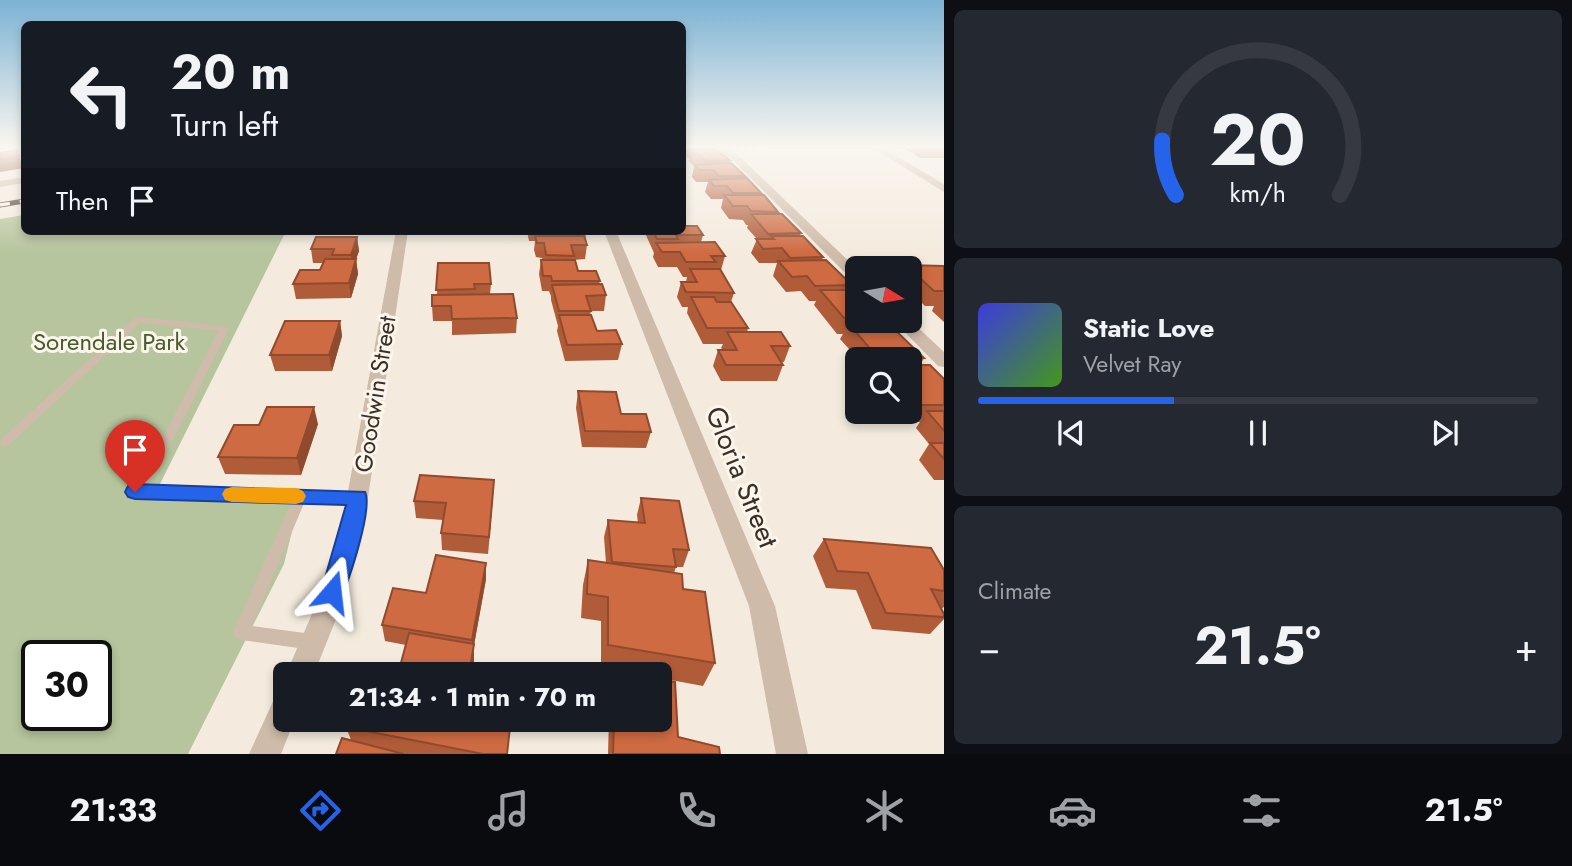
<!DOCTYPE html>
<meta charset="utf-8">
<style>
:root{--surface:#171b24;--page:#242831;--text:#f1f3f6;--muted:#9ea1a6;--line:#363941;--accent:#2563eb}
body{margin:0;font-family:Jost,sans-serif;background:var(--page);color:var(--text);height:100vh;display:flex;flex-direction:column;font-size:26px;white-space:nowrap}
*{box-sizing:border-box;margin:0}
p{font-size:23px;color:var(--muted)}
.icon{flex:none;width:38px;height:38px;fill:none;stroke:currentColor;stroke-width:2;stroke-linecap:round;stroke-linejoin:round}
.map{position:relative;flex:1;overflow:hidden}
.side{display:flex;flex-direction:column;gap:10px;padding:10px;background:#0d0f14;width:628px}
.side>*{flex:none}
.banner{position:absolute;left:21px;top:21px;width:665px;height:214px;border-radius:10px;box-shadow:0 4px 10px #0003;background:#171b24;color:var(--text);overflow:hidden}
.needle{width:46px;rotate:101deg}
.fabs{position:absolute;left:845px;top:256px;display:grid;gap:14px}
.fabs a{display:grid;place-items:center;width:77px;height:77px;border-radius:10px;background:var(--surface);box-shadow:0 4px 10px #0003;font-size:35px}
.speed{position:absolute;left:21px;top:640px;display:flex;gap:14px;font-size:35px;font-weight:700;text-align:center}
.speed>*{display:grid;place-content:center;width:91px;height:91px;border-radius:50%;background:var(--surface);box-shadow:0 4px 10px #0003;line-height:1}
.speed .limit{border:4px solid #111;border-radius:10px;background:#fff;color:#111}
.pin{position:absolute;display:grid;place-items:center;width:60px;height:60px;color:#fff;margin:-72px -30px;border-radius:50% 50% 50% 0;rotate:-45deg;box-shadow:0 0 7px #0007}
.pin .icon{rotate:45deg}
.me{position:absolute;width:77px;margin:-38px;rotate:17deg;stroke-linejoin:round;filter:drop-shadow(0 0 5px #0008)}
.turn{display:flex;align-items:center;gap:24px;height:147px;padding:0 35px;font-size:32px}
.turn .icon{width:91px;height:91px;stroke-width:2.5}
.turn b{display:block;font-size:49px;line-height:60px}
.then{display:flex;align-items:center;height:66px;padding:0 35px;background:#0003;gap:14px;font-size:26px}
.big{font-size:52px;font-weight:700;line-height:1.1}
.side .card{flex:1;display:flex;flex-direction:column;justify-content:center;gap:10px;min-width:0;padding:0 24px;border-radius:10px;background:var(--page)}
.side .dial{align-items:center;gap:0}
.dial svg{height:182px;overflow:visible;fill:none;stroke:var(--line);stroke-width:7;stroke-linecap:round;text-anchor:middle}
.dial text{fill:var(--text);stroke:none}
.song{display:flex;align-items:center;gap:21px}
.cover{width:84px;height:84px;border-radius:10px;background:linear-gradient(135deg,hsl(240 70% 55%),hsl(100 70% 35%))}
.played{height:7px;border-radius:4px;background:linear-gradient(90deg,var(--accent) 35%,var(--line) 35%)}
.keys{display:flex;justify-content:space-around;direction:ltr}
.heat{display:flex;justify-content:space-between;align-items:center;font-size:38px;direction:ltr}
.trip{position:absolute;left:273px;top:662px;width:399px;height:70px;border-radius:10px;background:var(--surface);box-shadow:0 4px 10px #0003;font-weight:700;line-height:70px;text-align:center}
.tabs{display:flex;height:112px;justify-content:space-around;align-items:center;background:#090b0e;color:var(--muted)}
.tabs .icon{width:49px;height:49px}
.tabs .selected{color:var(--accent)}
.tabs b{font-size:32px;color:var(--text)}
main{display:flex;flex:1;min-height:0}
.map>svg:first-child{display:block}
.green{fill:#b6c59d;fill-rule:evenodd}
.lines{fill:none;stroke-linecap:round;stroke-linejoin:round}
.service{fill:#cebba9;fill-rule:evenodd}
.minor{fill:#cebba9;fill-rule:evenodd}
.tertiary{fill:#cebba9;fill-rule:evenodd}
.rail-casing{stroke:#3a2f29;stroke-width:5}
.rail{stroke:#fbf5eb;stroke-width:3.5;stroke-dasharray:10;stroke-linecap:butt}
.wall{fill:#b15c39}
.shaded-wall{fill:#904b2e}
.building{fill:#ce6b42;stroke:#904b2e;stroke-width:2}
.route{fill:#2563eb;stroke:#184099;stroke-width:2}
.slow{fill:#f59e0b}
.labels{text-anchor:middle;dominant-baseline:central;stroke-width:6;stroke-linejoin:round;paint-order:stroke}
.park-label{font-size:24px;fill:#475b2b;stroke:#fbf5eb}
.street-label{font-size:24px;fill:#3a2f29;stroke:#fbf5eb}
.near-street-label{font-size:28px;fill:#3a2f29;stroke:#fbf5eb}
</style>
<main>
<div class="map">
<svg width="944" height="754" viewBox="0 0 944 754">
<rect width="100%" height="100%" fill="#f4ebde"/>
<path class="green" d="M 24,215 L 24,231 L 286,231 L 160,484 L 302,490 L 284,564 L 188,754 L 0,754 L 0,219 ZM 37,656 L 96,656 L 96,716 L 37,716 Z"/>
<g class="lines">
<path class="service" d="M 138,317 L 224,326 L 229,329 L 177,432 L 145,487 L 301,491 L 363,494 L 365,498 L 363,502 L 358,503 L 305,501 L 252,626 L 312,634 L 318,636 L 320,642 L 318,648 L 312,650 L 241,640 L 235,637 L 233,632 L 292,501 L 135,497 L 130,496 L 129,492 L 166,431 L 218,331 L 140,323 L 9,445 L 5,446 L 0,444 L 1,439 L 135,318 Z"/>
<path class="minor" d="M 707,148 L 719,148 L 737,154 L 858,270 L 858,282 L 853,281 L 731,158 Z
M 873,148 L 883,148 L 944,184 L 944,192 Z
M 396,231 L 408,231 L 364,524 L 338,614 L 314,674 L 286,674 L 312,614 L 342,524 Z
M 604,231 L 616,231 L 775,606 L 808,754 L 776,754 L 749,606 Z
M 893,320 L 910,320 L 944,352 L 944,367 L 938,366 Z
M 285,692 L 285,719 L 295,719 L 281,754 L 249,754 L 275,697 Z"/>
<path class="tertiary" d="M 24,177 L 24,183 L 0,187 L 0,181 Z"/>
<defs>
<path id="rail" d="M 0,205 L 24,201"/>
</defs>
<use href="#rail" class="rail-casing"/>
<use href="#rail" class="rail"/>
</g>
<path class="wall" d="M 682,148 L 706,148 L 706,149 L 730,160 L 730,163 L 745,176 L 744,178 L 761,193 L 760,195 L 778,212 L 777,214 L 801,233 L 800,236 L 823,257 L 822,261 L 852,285 L 849,290 L 858,291 L 858,320 L 882,320 L 881,323 L 924,358 L 920,365 L 944,379 L 944,480 L 934,480 L 919,460 L 929,444 L 916,428 L 920,422 L 909,422 L 901,411 L 910,411 L 910,359 L 858,359 L 840,339 L 843,334 L 837,334 L 814,305 L 816,301 L 809,301 L 801,291 L 786,292 L 773,276 L 777,263 L 759,263 L 751,253 L 757,239 L 747,228 L 748,225 L 746,225 L 743,220 L 729,219 L 721,208 L 723,199 L 711,199 L 705,192 L 708,182 L 696,182 L 692,177 L 694,166 L 689,161 L 690,158 L 682,156 Z
M 904,148 L 944,148 L 944,158 L 920,158 Z
M 682,205 L 686,211 L 682,224 Z
M 527,231 L 585,231 L 587,245 L 585,259 L 573,260 L 578,271 L 600,281 L 599,284 L 606,295 L 604,311 L 591,311 L 590,315 L 597,331 L 622,344 L 618,360 L 565,361 L 557,331 L 558,326 L 551,300 L 551,296 L 549,291 L 542,291 L 539,274 L 541,260 L 543,260 L 542,258 L 536,257 L 534,250 L 535,241 L 529,241 Z
M 646,231 L 682,231 L 703,235 L 701,242 L 725,256 L 721,270 L 734,293 L 731,302 L 748,328 L 747,332 L 790,346 L 784,362 L 781,362 L 783,365 L 777,381 L 721,381 L 713,366 L 718,350 L 723,350 L 721,348 L 723,344 L 703,344 L 687,313 L 688,307 L 682,307 L 677,297 L 681,282 L 686,282 L 687,277 L 683,277 L 677,267 L 658,267 L 653,257 L 654,253 L 645,233 Z
M 357,237 L 359,251 L 356,259 L 358,274 L 351,298 L 296,299 L 293,284 L 320,270 L 323,263 L 313,263 L 311,249 Z
M 438,263 L 491,284 L 490,294 L 517,318 L 516,333 L 452,335 L 452,321 L 433,321 L 432,306 L 437,295 Z
M 905,265 L 944,266 L 944,322 L 932,311 L 934,306 L 925,306 L 910,291 L 910,268 L 904,268 Z
M 340,321 L 342,336 L 332,371 L 275,371 L 270,355 Z
M 858,374 L 858,386 L 854,381 Z
M 578,391 L 621,414 L 651,432 L 646,448 L 582,447 L 576,408 Z
M 318,424 L 301,475 L 225,474 L 218,457 L 259,425 Z
M 494,480 L 488,554 L 442,550 L 441,533 L 443,520 L 416,518 L 414,501 Z
M 641,498 L 689,550 L 683,567 L 676,567 L 674,573 L 683,589 L 715,663 L 703,686 L 660,678 L 660,674 L 615,674 L 615,671 L 601,668 L 601,621 L 581,618 L 583,585 L 588,560 L 606,563 L 604,537 L 608,520 L 638,523 L 637,515 Z
M 824,539 L 944,570 L 944,607 L 941,609 L 944,614 L 944,619 L 930,634 L 872,629 L 856,590 L 826,588 L 813,556 Z
M 486,563 L 486,579 L 474,645 L 473,674 L 398,674 L 406,645 L 385,641 L 382,625 L 426,593 Z
M 609,719 L 660,719 L 678,737 L 720,754 L 608,754 Z
M 346,727 L 507,754 L 336,754 L 351,740 Z"/>
<path class="shaded-wall" d="M 691,148 L 706,148 L 705,155 L 692,149 L 690,158 L 689,159 Z
M 16,150 L 24,168 L 0,172 L 0,159 Z
M 357,237 L 359,251 L 356,259 L 358,274 L 351,298 L 349,283 L 353,269 L 351,255 Z
M 340,321 L 342,336 L 332,371 L 329,355 Z
M 314,407 L 318,424 L 301,475 L 297,458 Z
M 494,480 L 493,497 L 488,554 L 489,537 Z
M 486,563 L 486,579 L 474,645 L 474,667 L 473,674 L 469,674 L 472,656 L 472,640 Z"/>
<path class="building" d="M 692,149 L 715,149 L 730,160 L 706,161 Z
M 16,150 L 19,156 L 0,159 L 0,153 Z
M 731,163 L 745,176 L 719,176 L 713,170 L 699,170 L 695,165 Z
M 747,178 L 761,193 L 733,193 L 727,186 L 714,186 L 709,180 Z
M 724,195 L 764,195 L 778,212 L 751,211 L 747,206 L 733,206 Z
M 751,214 L 782,214 L 801,233 L 768,234 Z
M 682,226 L 697,226 L 703,235 L 676,235 L 678,239 L 657,239 L 653,231 L 682,231 Z
M 540,231 L 585,231 L 585,233 L 540,234 Z
M 535,236 L 584,236 L 587,245 L 571,245 L 574,256 L 546,255 L 544,243 L 537,243 Z
M 771,236 L 803,236 L 823,257 L 790,258 L 782,248 L 763,249 L 756,239 L 774,239 Z
M 316,237 L 357,237 L 351,255 L 332,255 L 334,249 L 311,249 Z
M 715,242 L 725,256 L 711,256 L 716,262 L 686,262 L 680,252 L 662,252 L 656,243 Z
M 325,259 L 356,259 L 349,283 L 293,284 L 300,270 L 320,270 Z
M 541,260 L 575,260 L 578,271 L 596,271 L 600,281 L 552,281 L 551,276 L 543,276 Z
M 826,260 L 852,285 L 815,286 L 807,276 L 792,277 L 778,261 Z
M 438,263 L 489,263 L 491,284 L 474,284 L 475,289 L 436,290 Z
M 905,265 L 944,266 L 944,291 L 934,291 L 910,269 L 910,268 L 908,268 Z
M 690,269 L 720,269 L 734,293 L 686,292 L 681,282 L 697,282 Z
M 602,284 L 606,295 L 586,296 L 591,311 L 559,311 L 552,285 Z
M 820,290 L 857,290 L 858,318 L 844,318 Z
M 513,294 L 517,318 L 452,319 L 451,306 L 432,306 L 432,295 Z
M 691,297 L 714,297 L 717,302 L 731,302 L 748,328 L 707,328 Z
M 559,315 L 591,315 L 597,331 L 616,330 L 622,344 L 567,345 Z
M 285,321 L 340,321 L 329,355 L 270,355 Z
M 848,323 L 888,323 L 924,358 L 879,359 Z
M 727,332 L 781,332 L 790,346 L 771,346 L 783,365 L 726,365 L 718,350 L 737,350 Z
M 910,365 L 930,365 L 944,379 L 944,405 L 920,405 L 910,393 Z
M 578,391 L 616,392 L 621,414 L 646,414 L 651,432 L 585,431 Z
M 267,407 L 314,407 L 297,458 L 218,457 L 234,425 L 259,425 Z
M 927,411 L 944,411 L 944,431 Z
M 930,443 L 944,443 L 944,459 Z
M 420,475 L 494,480 L 489,537 L 441,533 L 446,503 L 414,501 Z
M 641,498 L 679,501 L 689,550 L 673,549 L 676,567 L 612,562 L 608,520 L 645,523 Z
M 824,539 L 931,548 L 944,570 L 944,591 L 931,589 L 944,614 L 944,617 L 886,613 L 868,573 L 837,571 Z
M 436,555 L 486,563 L 472,640 L 382,625 L 393,588 L 426,593 Z
M 588,560 L 682,574 L 683,589 L 705,592 L 715,663 L 608,645 L 608,597 L 587,594 Z
M 409,633 L 474,644 L 469,674 L 398,674 Z
M 616,670 L 635,674 L 616,674 Z
M 660,679 L 675,682 L 678,737 L 719,747 L 720,754 L 613,754 L 614,719 L 660,719 Z
M 349,719 L 511,719 L 507,754 L 483,754 L 346,727 Z
M 342,738 L 404,754 L 336,754 Z"/>
<linearGradient id="sky" x2="0" y2="1"><stop stop-color="#7cb2d3"/><stop offset="0.58" stop-color="#faf6f0"/><stop offset="1" stop-color="#faf6f0" stop-opacity="0"/></linearGradient>
<rect width="944" height="253" fill="url(#sky)"/>
<path class="route" d="M 135,484 L 365,492 C 373,509 349,581 340,599 L 332,602 L 324,599 L 321,592 L 346,505 L 135,499 L 128,497 L 125,492 L 128,486 Z"/>
<path class="slow" d="M 232,487 L 296,488 L 303,491 L 306,496 L 303,502 L 296,504 L 232,502 L 225,500 L 222,494 L 225,489 Z"/>
<g class="labels">
<g class="park-label">
<text x="109" y="341">Sorendale Park</text>
</g>
<g class="street-label">
<text transform="translate(375 394) rotate(-81)">Goodwin Street</text>
</g>
<g class="near-street-label">
<text transform="translate(742 477) rotate(68)">Gloria Street</text>
</g>
</g>
</svg>
<div class="fabs">
<a><svg class="needle" viewBox="-14 -14 28 28"><path d="M0-13l5 13h-10z" fill="#e53935"/><path d="M0 13l5-13h-10z" fill="#9ea1a6"/></svg></a>
<a><svg class="icon" aria-label="search" viewBox="0 0 24 24"><circle cx="10" cy="10" r="6"/><path d="M15 15l6 6"/></svg></a>
</div>
<div class="speed"><div class="limit">30</div></div>
<div class="pin" style="left:135px;top:492px;background:#d93025"><svg class="icon" aria-label="arrive" viewBox="0 0 24 24"><path d="M6 21V4h12l-3 4 3 4H6"/></svg></div>
<svg class="me" style="left:332px;top:592px" viewBox="-20 -20 40 40"><path d="M0-17L14 15 0 8-14 15z" fill="#2563eb" stroke="#fff" stroke-width="4"/></svg>
<div class="trip">21:34 · 1 min · 70 m</div>
<div class="banner">
<div class="turn"><svg class="icon" aria-label="left" viewBox="0 0 24 24"><path d="M17 20v-9H6M10 6l-5 5 5 5"/></svg><div><b>20 m</b>Turn left</div></div>
<div class="then">Then<svg class="icon" aria-label="arrive" viewBox="0 0 24 24"><path d="M6 21V4h12l-3 4 3 4H6"/></svg></div>
</div>
</div>
<section class="side">
<div class="card dial"><svg viewBox="0 0 100 80">
<path d="M14 69A42 42 0 1 1 86 69"/>
<path d="M14 69A42 42 0 0 1 8 45" stroke="#2563eb"/>
<text x="50" y="56" font-size="32" font-weight="700">20</text>
<text x="50" y="72" font-size="11">km/h</text>
</svg></div>
<div class="card">
<div class="song"><i class="cover"></i><div><b>Static Love</b><p>Velvet Ray</p></div></div>
<div class="played"></div>
<div class="keys"><svg class="icon" aria-label="previous" viewBox="0 0 24 24"><path d="M18 5L8 12l10 7zM5 5v14"/></svg><svg class="icon" aria-label="pause" viewBox="0 0 24 24"><path d="M8 5v14M16 5v14"/></svg><svg class="icon" aria-label="next" viewBox="0 0 24 24"><path d="M6 5l10 7-10 7zM19 5v14"/></svg></div>
</div>
<div class="card"><p>Climate</p>
<div class="heat"><a>−</a><b class="big">21.5°</b><a>+</a></div>
</div>
</section>
</main>
<nav class="tabs">
<b>21:33</b>
<svg class="icon selected" aria-label="directions" viewBox="0 0 24 24"><path d="M12 3l9 9-9 9-9-9zM9 14v-3h6M13 9l2 2-2 2"/></svg>
<svg class="icon" aria-label="music" viewBox="0 0 24 24"><path d="M9 18V5l10-2v13"/><circle cx="6" cy="18" r="3"/><circle cx="16" cy="16" r="3"/></svg>
<svg class="icon" aria-label="phone" viewBox="0 0 24 24"><path d="M5 4h4l2 5-3 2q2 4 5 5l2-3 5 2v4C11 20 4 13 5 4z"/></svg>
<svg class="icon" aria-label="climate" viewBox="0 0 24 24"><path d="M12 3v18M4 7l16 10M4 17L20 7"/></svg>
<svg class="icon" aria-label="car" viewBox="0 0 24 24"><path d="M5 17H2v-5l4-1 3-4h7l3 4 3 1v5h-3M9 17h6M6 11h13"/><circle cx="7" cy="17" r="2"/><circle cx="17" cy="17" r="2"/></svg>
<svg class="icon" aria-label="filters" viewBox="0 0 24 24"><path d="M4 7h16M4 17h16"/><circle cx="9" cy="7" r="2"/><circle cx="15" cy="17" r="2"/></svg>
<b>21.5°</b>
</nav>
